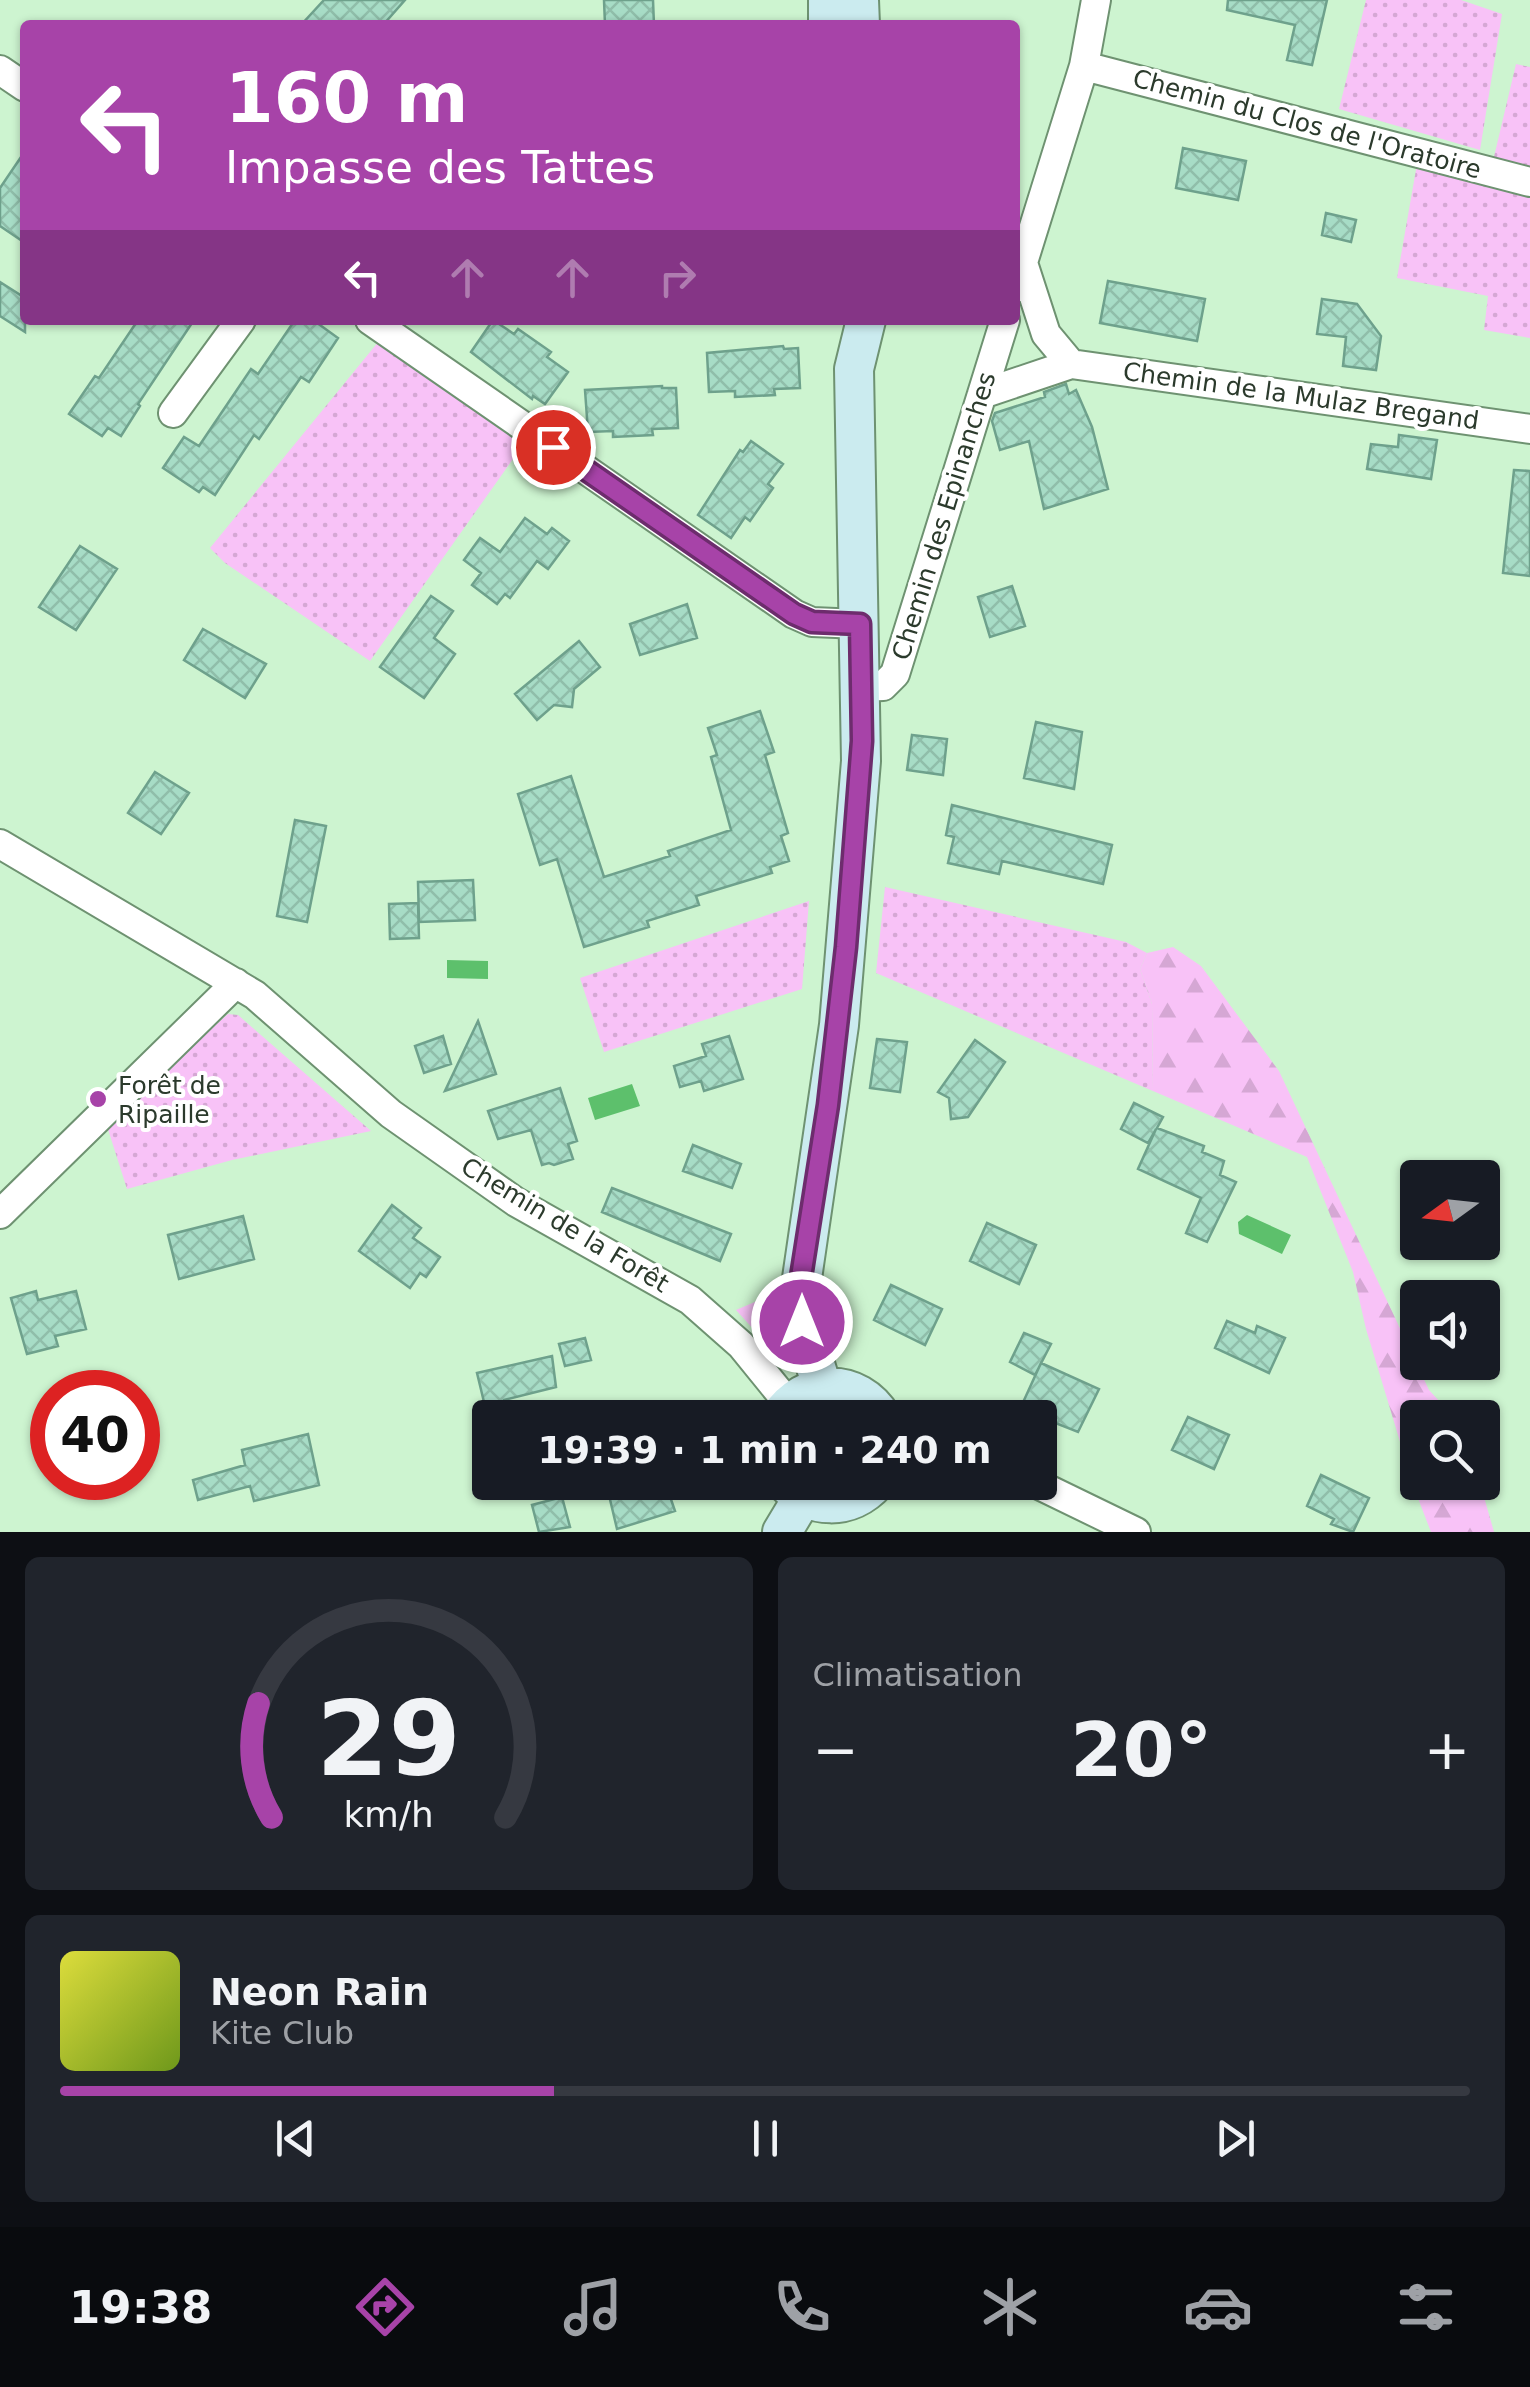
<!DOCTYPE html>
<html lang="fr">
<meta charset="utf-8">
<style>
:root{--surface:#171b24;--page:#20242c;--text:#f1f3f6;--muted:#9ea1a6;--line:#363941;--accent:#a743a8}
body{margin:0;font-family:"DejaVu Sans",sans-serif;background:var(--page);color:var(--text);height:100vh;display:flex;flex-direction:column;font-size:38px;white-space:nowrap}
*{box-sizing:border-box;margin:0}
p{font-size:32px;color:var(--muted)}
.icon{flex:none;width:55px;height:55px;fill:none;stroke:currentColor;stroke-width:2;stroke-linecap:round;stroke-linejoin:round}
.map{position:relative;height:1532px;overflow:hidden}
.sheet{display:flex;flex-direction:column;gap:25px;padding:25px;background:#0d0f14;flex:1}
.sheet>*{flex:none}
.top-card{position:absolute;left:20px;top:20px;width:1000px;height:305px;border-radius:10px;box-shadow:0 2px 8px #0004;background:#a743a8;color:#fff;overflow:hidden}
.needle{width:65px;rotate:255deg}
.controls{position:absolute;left:1400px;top:1160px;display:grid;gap:20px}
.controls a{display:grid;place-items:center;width:100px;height:100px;border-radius:10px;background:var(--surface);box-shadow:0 2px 8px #0004;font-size:50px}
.speed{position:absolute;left:30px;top:1370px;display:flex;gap:20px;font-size:50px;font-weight:700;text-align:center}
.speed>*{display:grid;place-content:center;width:130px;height:130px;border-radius:50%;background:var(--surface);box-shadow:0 2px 8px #0004;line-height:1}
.speed .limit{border:15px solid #d22;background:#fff;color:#111}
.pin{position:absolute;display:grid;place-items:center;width:85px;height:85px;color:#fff;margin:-42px;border:5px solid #fff;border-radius:50%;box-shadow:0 2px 10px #0007}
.me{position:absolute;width:110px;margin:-55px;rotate:0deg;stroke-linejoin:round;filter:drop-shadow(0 0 8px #0008)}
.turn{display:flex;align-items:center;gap:35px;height:210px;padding:0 40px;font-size:45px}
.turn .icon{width:130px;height:130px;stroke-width:2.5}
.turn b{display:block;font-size:70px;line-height:85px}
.lanes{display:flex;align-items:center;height:95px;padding:0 40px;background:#0003;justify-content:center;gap:50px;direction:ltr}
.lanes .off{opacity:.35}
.big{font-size:75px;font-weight:700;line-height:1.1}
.sheet .widget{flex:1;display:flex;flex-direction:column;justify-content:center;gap:15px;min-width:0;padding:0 35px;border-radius:15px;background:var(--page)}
.sheet .dial{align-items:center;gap:0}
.dial svg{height:260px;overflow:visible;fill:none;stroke:var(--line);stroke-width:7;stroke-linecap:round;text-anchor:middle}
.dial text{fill:var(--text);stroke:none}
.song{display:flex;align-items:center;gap:30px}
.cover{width:120px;height:120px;border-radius:15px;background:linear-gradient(135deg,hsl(60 70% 55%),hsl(80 70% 35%))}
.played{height:10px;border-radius:5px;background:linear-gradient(90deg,var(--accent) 35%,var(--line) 35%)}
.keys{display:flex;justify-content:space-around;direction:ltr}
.heat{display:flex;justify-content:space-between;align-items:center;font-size:55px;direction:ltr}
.sheet .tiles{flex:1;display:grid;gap:25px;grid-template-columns:1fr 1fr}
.widget:last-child{grid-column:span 2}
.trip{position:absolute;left:472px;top:1400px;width:585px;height:100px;border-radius:10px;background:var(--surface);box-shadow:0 2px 8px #0004;font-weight:700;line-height:100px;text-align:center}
.menu{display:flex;height:160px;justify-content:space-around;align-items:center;background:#090b0e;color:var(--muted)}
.menu .icon{width:70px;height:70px}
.menu .active{color:var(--accent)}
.menu b{font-size:45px;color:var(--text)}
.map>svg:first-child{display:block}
.grass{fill:url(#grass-dots)}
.forest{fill:url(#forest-firs)}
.garden{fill:#f8c2f7}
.water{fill:#5dc06c}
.building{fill:url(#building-cross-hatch);stroke:#6ea18c;stroke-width:2.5}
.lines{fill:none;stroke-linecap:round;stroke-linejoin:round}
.street-casing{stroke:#6e9271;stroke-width:32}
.secondary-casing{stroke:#6e9271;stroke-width:42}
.street{stroke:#fff;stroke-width:28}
.secondary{stroke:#cbebef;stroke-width:38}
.route-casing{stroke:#6d2c6d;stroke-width:25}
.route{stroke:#a743a8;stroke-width:18}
.poi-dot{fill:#a743a8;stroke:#fff;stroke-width:4}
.labels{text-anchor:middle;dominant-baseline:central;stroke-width:8;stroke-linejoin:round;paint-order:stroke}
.street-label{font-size:25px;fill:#2b3a2c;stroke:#fff}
.poi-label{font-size:25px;fill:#2b3a2c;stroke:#fff;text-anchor:start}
</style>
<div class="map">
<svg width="1530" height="1532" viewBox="0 0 1530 1532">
<defs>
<pattern id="grass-dots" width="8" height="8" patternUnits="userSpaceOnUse" patternTransform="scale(2.5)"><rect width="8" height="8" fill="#f8c2f7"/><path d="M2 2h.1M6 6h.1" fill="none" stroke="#d5a7d4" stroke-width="1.8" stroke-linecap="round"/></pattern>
<pattern id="forest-firs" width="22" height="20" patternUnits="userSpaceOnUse" patternTransform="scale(2.5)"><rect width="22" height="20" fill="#f8c2f7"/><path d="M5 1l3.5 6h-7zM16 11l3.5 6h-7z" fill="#d5a7d4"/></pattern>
<pattern id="building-cross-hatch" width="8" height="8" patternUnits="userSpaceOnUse" patternTransform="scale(2.5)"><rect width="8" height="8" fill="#a7dcc6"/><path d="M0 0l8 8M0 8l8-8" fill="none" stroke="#90beaa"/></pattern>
</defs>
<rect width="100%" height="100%" fill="#cdf4d0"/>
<path class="grass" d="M 1366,0 L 1461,0 L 1502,14 L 1480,150 L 1339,109 Z
M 1516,64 L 1530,67 L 1530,170 L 1493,161 Z
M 1417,164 L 1530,194 L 1530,338 L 1484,330 L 1488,296 L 1397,278 Z
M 379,341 L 525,442 L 370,661 L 225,563 L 210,548 Z
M 885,887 L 1126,942 L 1147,953 L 1140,969 L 1152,1004 L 1153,1091 L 876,973 Z
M 809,901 L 802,989 L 604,1052 L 580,978 Z
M 228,1014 L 238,1015 L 371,1131 L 232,1160 L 127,1189 L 106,1123 Z"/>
<path class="forest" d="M 1173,947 L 1201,966 L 1279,1071 L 1429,1390 L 1454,1417 L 1418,1418 L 1418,1482 L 1480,1483 L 1494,1532 L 1431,1532 L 1414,1488 L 1366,1329 L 1353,1272 L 1307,1157 L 1153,1091 L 1152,1004 L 1140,969 L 1147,953 Z"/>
<path class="garden" d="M 771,1295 L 776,1336 L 766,1343 L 736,1310 Z"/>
<path class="water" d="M 447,960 L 488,961 L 488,979 L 447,978 Z
M 632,1084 L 640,1106 L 595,1120 L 588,1098 Z
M 1247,1215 L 1291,1235 L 1282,1254 L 1239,1234 L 1238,1222 Z"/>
<path class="building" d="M 324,0 L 405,0 L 383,25 L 301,25 Z
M 604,0 L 653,0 L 654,25 L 605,25 Z
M 1228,0 L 1327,0 L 1312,65 L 1287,60 L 1295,25 L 1227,10 Z
M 1183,148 L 1246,161 L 1238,200 L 1176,188 Z
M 25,151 L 25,243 L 0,226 L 0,188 Z
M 1326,213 L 1356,220 L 1351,242 L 1322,235 Z
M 1108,281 L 1205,299 L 1197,341 L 1100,323 Z
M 0,282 L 25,298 L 25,332 L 0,316 Z
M 1322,299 L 1357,304 L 1381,336 L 1376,370 L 1343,366 L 1346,337 L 1317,334 Z
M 138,320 L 194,320 L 138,404 L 140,406 L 121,436 L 108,428 L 102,436 L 69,414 L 95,376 L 99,378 Z
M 295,320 L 313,320 L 338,338 L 309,382 L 301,377 L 259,439 L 254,435 L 215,495 L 203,487 L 199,492 L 163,468 L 184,437 L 199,446 L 251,369 L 258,374 Z
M 493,320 L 514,334 L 518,329 L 551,352 L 547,357 L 568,372 L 545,404 L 533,396 L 532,399 L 471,352 Z
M 783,346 L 784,349 L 798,348 L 800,388 L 774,389 L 775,395 L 735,397 L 735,391 L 709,392 L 707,353 Z
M 1066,384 L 1069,394 L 1076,390 L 1092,427 L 1108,489 L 1044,509 L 1029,441 L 1000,450 L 992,421 L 995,413 L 1045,397 L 1044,392 Z
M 662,386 L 662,388 L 676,388 L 678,428 L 652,429 L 653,435 L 613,437 L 613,431 L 588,432 L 585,390 Z
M 1399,435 L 1437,440 L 1431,479 L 1367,469 L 1371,444 L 1398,447 Z
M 751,441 L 783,464 L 768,484 L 773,488 L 750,521 L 745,517 L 731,538 L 698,515 L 740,450 L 743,452 Z
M 1514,470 L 1530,471 L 1530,576 L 1503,573 Z
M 525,518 L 547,534 L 552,528 L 569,541 L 548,569 L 537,561 L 510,598 L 505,594 L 497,604 L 472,585 L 481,573 L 464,560 L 480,538 L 500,552 Z
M 80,546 L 117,569 L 76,630 L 39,607 Z
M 1012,586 L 1025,626 L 990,637 L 978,597 Z
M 431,596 L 453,611 L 434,638 L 455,654 L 424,698 L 380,667 Z
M 687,604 L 697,638 L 640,655 L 630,624 Z
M 203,629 L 266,664 L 245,698 L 184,660 Z
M 579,641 L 600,667 L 574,689 L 572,707 L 554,705 L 537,720 L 515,694 Z
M 760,711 L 774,752 L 765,755 L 788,833 L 781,836 L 789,861 L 770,867 L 772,873 L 696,896 L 699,905 L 647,921 L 649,927 L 584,947 L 557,859 L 540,865 L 518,794 L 571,776 L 604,877 L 670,856 L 668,851 L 731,830 L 711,757 L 717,755 L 708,728 Z
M 1036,722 L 1082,732 L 1074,789 L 1024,778 Z
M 912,735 L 947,739 L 943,775 L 907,770 Z
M 155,772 L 189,793 L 161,834 L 128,813 Z
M 952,805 L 1112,845 L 1103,884 L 1002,861 L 999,874 L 948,863 L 954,837 L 946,835 Z
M 295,820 L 326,826 L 307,922 L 277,916 Z
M 473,880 L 475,920 L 419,922 L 418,882 Z
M 418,903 L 419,938 L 390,939 L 389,904 Z
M 478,1021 L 496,1074 L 445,1091 Z
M 443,1036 L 451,1064 L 424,1073 L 415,1046 Z
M 729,1036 L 743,1079 L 704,1091 L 701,1081 L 680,1087 L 674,1066 L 706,1056 L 702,1044 Z
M 877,1039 L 907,1042 L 900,1092 L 870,1088 Z
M 975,1040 L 1005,1062 L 968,1117 L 951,1119 L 949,1098 L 938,1092 Z
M 560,1088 L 577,1141 L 568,1144 L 573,1159 L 554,1165 L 549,1163 L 542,1165 L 531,1130 L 498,1139 L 488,1111 Z
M 1134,1103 L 1163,1117 L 1157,1128 L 1204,1146 L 1202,1152 L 1224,1161 L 1220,1175 L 1236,1182 L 1207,1242 L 1186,1233 L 1201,1198 L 1138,1169 L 1156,1129 L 1148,1143 L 1121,1129 Z
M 693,1145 L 741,1164 L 732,1188 L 683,1171 Z
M 612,1188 L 731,1234 L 720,1261 L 602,1212 Z
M 392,1205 L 421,1228 L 413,1238 L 440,1257 L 426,1277 L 420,1273 L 410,1288 L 359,1251 Z
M 243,1216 L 254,1259 L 179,1279 L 168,1235 Z
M 987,1223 L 1036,1245 L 1019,1284 L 970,1261 Z
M 891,1285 L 942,1309 L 925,1345 L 874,1320 Z
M 36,1291 L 38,1300 L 76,1291 L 86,1329 L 55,1336 L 58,1346 L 27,1354 L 11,1298 Z
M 1227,1321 L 1255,1333 L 1257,1326 L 1285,1338 L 1269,1373 L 1215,1348 Z
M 1024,1333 L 1051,1344 L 1035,1375 L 1010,1362 Z
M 585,1338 L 591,1360 L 565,1366 L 559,1344 Z
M 552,1356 L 556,1387 L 504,1400 L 505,1418 L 490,1418 L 490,1427 L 477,1373 Z
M 1041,1363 L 1099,1389 L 1078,1432 L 1020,1409 Z
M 1188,1417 L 1229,1435 L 1214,1469 L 1172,1450 Z
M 308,1434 L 319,1485 L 254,1501 L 250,1486 L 198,1500 L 193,1480 L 245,1465 L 242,1450 Z
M 1321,1475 L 1369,1498 L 1353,1532 L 1331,1524 L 1334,1519 L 1307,1506 Z
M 642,1482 L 665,1482 L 675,1511 L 617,1529 L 608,1491 Z
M 562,1497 L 570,1527 L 539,1532 L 532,1505 Z"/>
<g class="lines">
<defs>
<path id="street" d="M 1084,66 L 1530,182
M 0,70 L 25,87
M 1023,263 L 1046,334 L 1071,364
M 1015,288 L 1084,66 L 1096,0
M 370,320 L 794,614 L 812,622 L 860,624
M 982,394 L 1071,364 L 1530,429
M 173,413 L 241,320
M 862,687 L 883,686 L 895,674 L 1005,320
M 0,844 L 255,995 L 391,1114 L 516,1202 L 690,1300 L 741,1345 L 789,1404
M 0,1214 L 236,983
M 1033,1482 L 1136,1532"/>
<path id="secondary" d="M 828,0 L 828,25
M 859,0 L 860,25
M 822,1387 L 802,1321 L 800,1292 L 839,1025 L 861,761 L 854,369 L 866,320
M 779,1418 C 804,1378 858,1377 882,1418
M 785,1482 C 811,1510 850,1511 876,1482
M 782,1532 L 803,1497"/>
</defs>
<use href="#street" class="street-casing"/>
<use href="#secondary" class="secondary-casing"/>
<use href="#street" class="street"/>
<use href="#secondary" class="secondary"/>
</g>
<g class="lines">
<defs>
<path id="route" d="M 553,447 L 794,614 L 812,622 L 860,624 L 862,741 L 846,947 L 828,1105 L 801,1277 L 802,1322"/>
</defs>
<use href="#route" class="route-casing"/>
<use href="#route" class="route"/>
</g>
<circle class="poi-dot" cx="98" cy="1099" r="10"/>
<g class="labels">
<g class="street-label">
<text transform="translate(1307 124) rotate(15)">Chemin du Clos de l'Oratoire</text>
<text transform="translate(1301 396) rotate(8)">Chemin de la Mulaz Bregand</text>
<text transform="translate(944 516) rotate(-73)">Chemin des Epinanches</text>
<text transform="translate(565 1225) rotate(31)">Chemin de la Forêt</text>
</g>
<g class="poi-label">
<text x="118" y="1085">Forêt de<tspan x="118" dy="29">Ripaille</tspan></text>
</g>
</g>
</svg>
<div class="controls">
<a><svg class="needle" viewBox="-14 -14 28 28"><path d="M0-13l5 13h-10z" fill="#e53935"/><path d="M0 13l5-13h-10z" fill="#9ea1a6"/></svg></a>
<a><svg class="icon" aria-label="sound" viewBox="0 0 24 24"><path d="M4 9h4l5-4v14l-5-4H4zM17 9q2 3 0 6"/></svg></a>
<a><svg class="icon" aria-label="search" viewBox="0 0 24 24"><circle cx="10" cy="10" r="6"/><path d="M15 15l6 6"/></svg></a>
</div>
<div class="speed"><div class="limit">40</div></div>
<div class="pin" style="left:553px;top:447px;background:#d93025"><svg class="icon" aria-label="arrive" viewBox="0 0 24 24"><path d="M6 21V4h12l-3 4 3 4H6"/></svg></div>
<svg class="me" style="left:802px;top:1322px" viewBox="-20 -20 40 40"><circle r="17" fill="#a743a8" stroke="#fff" stroke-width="3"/><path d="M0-11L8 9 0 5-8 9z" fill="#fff"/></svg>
<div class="trip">19:39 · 1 min · 240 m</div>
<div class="top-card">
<div class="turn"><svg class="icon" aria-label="left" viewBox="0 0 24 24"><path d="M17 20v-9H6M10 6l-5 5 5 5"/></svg><div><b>160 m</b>Impasse des Tattes</div></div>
<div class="lanes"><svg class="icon" aria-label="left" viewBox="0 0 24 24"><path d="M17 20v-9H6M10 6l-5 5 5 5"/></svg><svg class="icon off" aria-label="ahead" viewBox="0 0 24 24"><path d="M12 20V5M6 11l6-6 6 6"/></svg><svg class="icon off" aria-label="ahead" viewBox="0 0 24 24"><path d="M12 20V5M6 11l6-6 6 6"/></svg><svg class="icon off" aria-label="right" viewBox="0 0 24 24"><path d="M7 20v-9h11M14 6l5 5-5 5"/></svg></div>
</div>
</div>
<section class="sheet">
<div class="tiles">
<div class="widget dial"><svg viewBox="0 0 100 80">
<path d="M14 69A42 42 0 1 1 86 69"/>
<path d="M14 69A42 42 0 0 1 10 34" stroke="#a743a8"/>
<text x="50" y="56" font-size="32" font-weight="700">29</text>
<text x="50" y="72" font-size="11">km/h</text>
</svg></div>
<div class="widget"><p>Climatisation</p>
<div class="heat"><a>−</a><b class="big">20°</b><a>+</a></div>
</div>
<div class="widget">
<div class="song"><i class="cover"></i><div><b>Neon Rain</b><p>Kite Club</p></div></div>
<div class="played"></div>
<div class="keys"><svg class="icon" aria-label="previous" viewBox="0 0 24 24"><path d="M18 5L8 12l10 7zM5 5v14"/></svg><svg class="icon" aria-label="pause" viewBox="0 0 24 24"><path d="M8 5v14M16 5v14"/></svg><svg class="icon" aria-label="next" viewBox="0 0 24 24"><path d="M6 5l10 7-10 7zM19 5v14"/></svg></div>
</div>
</div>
</section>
<nav class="menu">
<b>19:38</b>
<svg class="icon active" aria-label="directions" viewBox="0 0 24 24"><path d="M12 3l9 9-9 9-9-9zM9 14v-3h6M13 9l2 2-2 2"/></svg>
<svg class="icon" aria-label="music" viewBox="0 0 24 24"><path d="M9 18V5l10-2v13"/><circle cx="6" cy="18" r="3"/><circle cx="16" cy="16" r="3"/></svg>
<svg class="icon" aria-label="phone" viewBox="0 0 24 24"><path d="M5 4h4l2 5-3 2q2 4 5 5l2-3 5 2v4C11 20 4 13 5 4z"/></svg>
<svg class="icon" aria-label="climate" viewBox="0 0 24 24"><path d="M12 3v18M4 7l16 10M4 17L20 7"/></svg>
<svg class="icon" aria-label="car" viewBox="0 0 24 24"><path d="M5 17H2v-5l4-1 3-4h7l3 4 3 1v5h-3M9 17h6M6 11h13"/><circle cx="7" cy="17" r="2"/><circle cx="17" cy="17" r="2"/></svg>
<svg class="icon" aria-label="filters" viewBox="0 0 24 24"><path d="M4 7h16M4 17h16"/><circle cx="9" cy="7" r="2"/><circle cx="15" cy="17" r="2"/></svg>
</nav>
